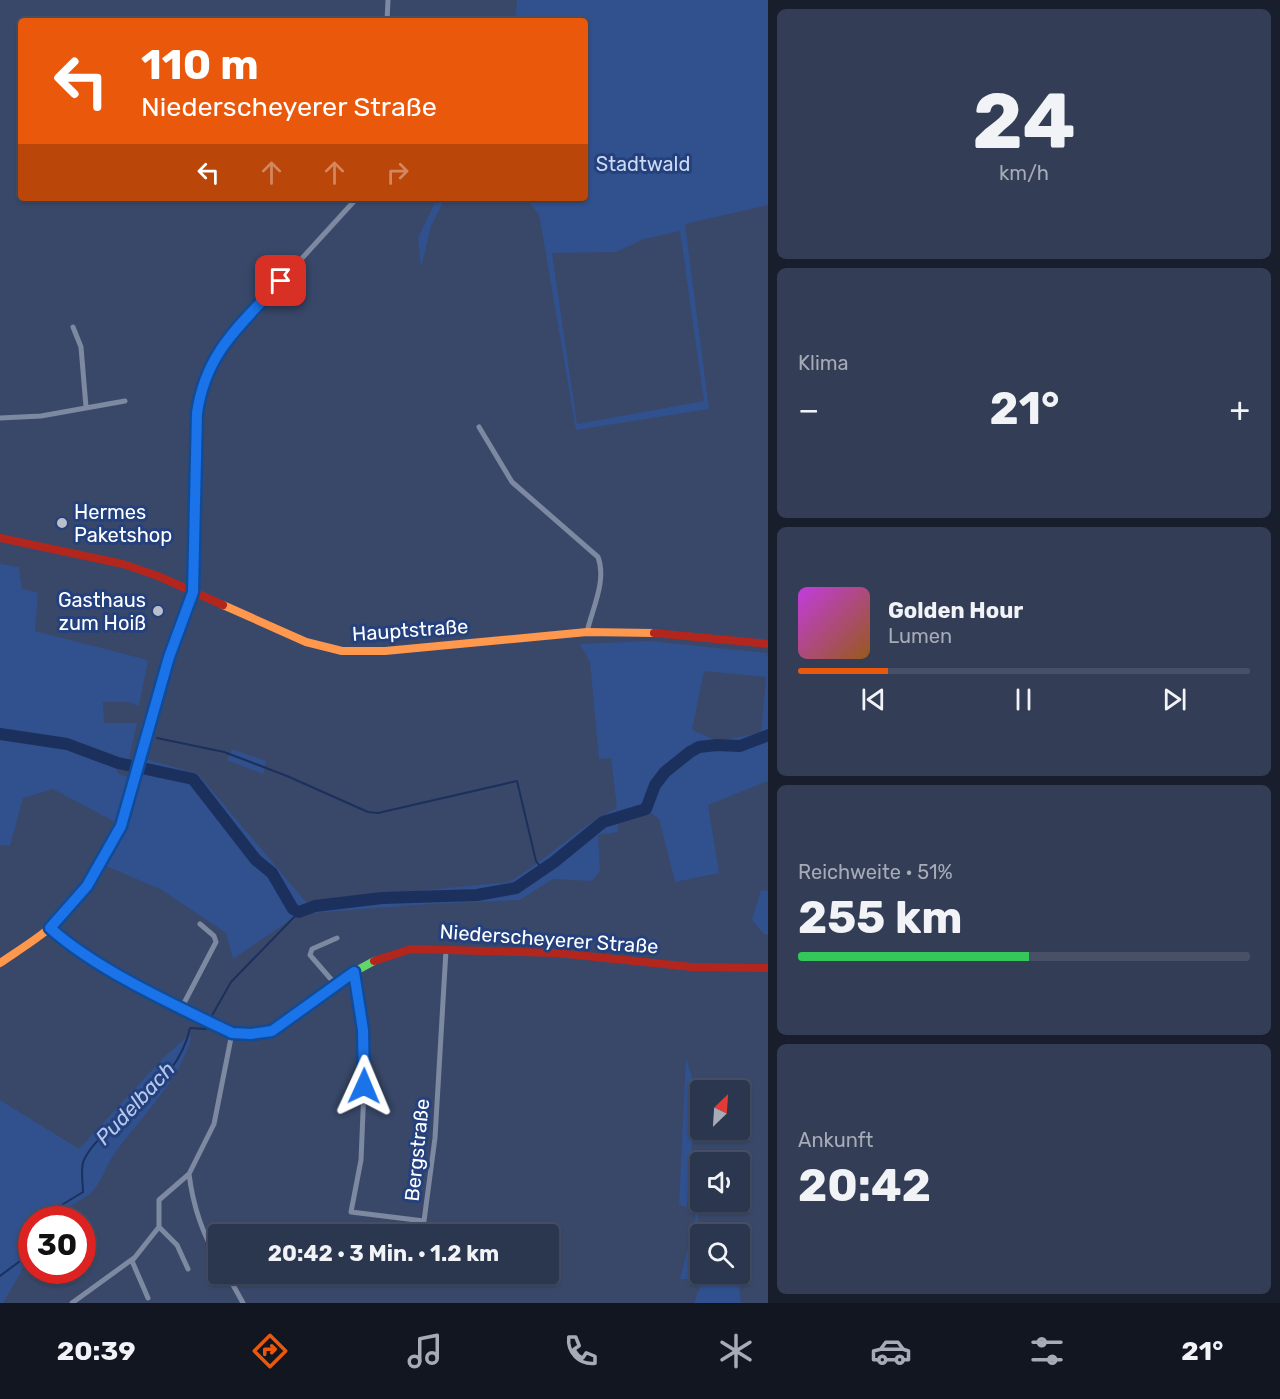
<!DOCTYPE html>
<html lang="de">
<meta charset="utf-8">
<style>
:root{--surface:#2b364f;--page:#333e56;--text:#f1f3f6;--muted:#a6abb7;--line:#475066;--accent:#ea580c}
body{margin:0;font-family:Rubik,sans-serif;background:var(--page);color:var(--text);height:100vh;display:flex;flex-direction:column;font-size:22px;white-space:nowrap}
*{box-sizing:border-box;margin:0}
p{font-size:20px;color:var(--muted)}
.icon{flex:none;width:33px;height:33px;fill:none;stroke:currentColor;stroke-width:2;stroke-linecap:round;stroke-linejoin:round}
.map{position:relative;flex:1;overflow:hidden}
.sheet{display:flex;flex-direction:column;gap:9px;padding:9px;background:#181e2b;width:512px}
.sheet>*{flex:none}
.top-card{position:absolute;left:18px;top:18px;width:570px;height:183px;border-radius:6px;box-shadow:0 2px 4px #0004,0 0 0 2px var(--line);background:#ea580c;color:#fff;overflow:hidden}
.needle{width:39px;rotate:25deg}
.fabs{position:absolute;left:690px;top:1080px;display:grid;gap:12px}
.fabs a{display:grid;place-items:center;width:60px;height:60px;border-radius:6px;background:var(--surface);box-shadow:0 2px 4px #0004,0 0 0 2px var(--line);font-size:30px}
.speed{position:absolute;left:18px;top:1206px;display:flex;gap:12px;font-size:30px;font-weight:700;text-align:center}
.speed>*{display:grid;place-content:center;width:78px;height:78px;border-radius:50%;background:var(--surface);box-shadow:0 2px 4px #0004,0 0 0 2px var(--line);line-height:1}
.speed .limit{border:9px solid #d22;background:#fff;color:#111}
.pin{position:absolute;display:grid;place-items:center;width:51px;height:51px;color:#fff;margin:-26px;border-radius:12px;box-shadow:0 3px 9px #0006}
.me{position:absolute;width:66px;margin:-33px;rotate:1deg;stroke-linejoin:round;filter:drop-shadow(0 0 4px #0008)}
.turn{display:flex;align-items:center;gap:21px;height:126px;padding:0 24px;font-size:27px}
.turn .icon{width:78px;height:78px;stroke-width:2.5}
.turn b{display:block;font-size:42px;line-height:51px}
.lanes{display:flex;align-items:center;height:57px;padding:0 24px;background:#0003;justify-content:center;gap:30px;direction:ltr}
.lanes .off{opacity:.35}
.big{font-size:45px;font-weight:700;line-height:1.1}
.sheet .tile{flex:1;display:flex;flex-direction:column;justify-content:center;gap:9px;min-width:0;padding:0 21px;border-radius:9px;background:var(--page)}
.sheet .dial{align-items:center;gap:0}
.dial b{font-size:78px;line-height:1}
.song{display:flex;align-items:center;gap:18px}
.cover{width:72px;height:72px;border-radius:9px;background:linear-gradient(135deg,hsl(290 70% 55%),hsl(30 70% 35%))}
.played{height:6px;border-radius:3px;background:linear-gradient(90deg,var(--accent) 20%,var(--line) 20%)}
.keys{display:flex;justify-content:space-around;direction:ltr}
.heat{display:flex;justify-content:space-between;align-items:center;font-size:33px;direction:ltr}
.charge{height:9px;border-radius:4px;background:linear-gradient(90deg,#34c759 51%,var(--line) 0)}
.trip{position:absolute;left:208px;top:1224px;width:351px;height:60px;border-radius:6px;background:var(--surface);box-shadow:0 2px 4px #0004,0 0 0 2px var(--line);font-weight:700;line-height:60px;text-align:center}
.tab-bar{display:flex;height:96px;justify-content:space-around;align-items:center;background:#111620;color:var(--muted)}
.tab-bar .icon{width:42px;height:42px}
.tab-bar .current{color:var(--accent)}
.tab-bar b{font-size:27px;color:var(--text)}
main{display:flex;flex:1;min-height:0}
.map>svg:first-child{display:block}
.green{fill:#30508e;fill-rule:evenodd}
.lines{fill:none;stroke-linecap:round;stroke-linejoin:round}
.stream{stroke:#1c305e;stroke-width:2}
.river{stroke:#1c305e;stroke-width:12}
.street{stroke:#7d89a0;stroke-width:5}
.fast{stroke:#63d668;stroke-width:8}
.slow{stroke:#ff974d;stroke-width:8}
.jam{stroke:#b3261e;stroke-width:8}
.route-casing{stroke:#114b97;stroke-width:15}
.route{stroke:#1a73e8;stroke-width:10}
.poi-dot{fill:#babfca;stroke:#25417d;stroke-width:2}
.labels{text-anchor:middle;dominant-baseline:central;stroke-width:6;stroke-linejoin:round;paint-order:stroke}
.park-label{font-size:20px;fill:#ccdaf4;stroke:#25417d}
.poi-label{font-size:20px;fill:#fff;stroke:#25417d;text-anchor:start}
.street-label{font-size:20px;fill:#fff;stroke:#25417d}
.water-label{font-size:21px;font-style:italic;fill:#b5c8ed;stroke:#25417d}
</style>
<main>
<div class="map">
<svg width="769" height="1303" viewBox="0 0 769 1303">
<rect width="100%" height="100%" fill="#394869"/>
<path class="green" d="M 517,0 L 768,0 L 768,205 L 685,224 L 709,409 L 576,430 L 539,214 L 525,198 L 585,198 L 585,21 L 515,21 ZM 680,231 L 704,401 L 577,424 L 552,253 L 616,252 L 644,239 Z
M 437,198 L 445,198 L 431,226 L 421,268 L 418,238 Z
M 0,564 L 19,567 L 22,589 L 38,593 L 35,631 L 148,660 L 139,706 L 129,702 L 103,702 L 104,723 L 137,723 L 128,763 L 72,742 L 0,731 Z
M 649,641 L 767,653 L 768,657 L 768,781 L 708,805 L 719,873 L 675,882 L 659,819 L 646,809 L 618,816 L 618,832 L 598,835 L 600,871 L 592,881 L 553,879 L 520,900 L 429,904 L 299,914 L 233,959 L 226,933 L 162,890 L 106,866 L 120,842 L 143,758 L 198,774 L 306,902 L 509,882 C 547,860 577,827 617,808 L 611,758 L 599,759 L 590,662 L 580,644 ZM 704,671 L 766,677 L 761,733 L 717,741 L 692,730 Z
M 0,740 L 66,748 L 116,767 L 118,774 L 130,777 L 117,823 L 53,789 L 23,798 L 10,846 L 0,845 Z
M 232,749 L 266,761 L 263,774 L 227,760 Z
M 761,890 L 768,891 L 768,935 L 764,934 L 752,920 Z
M 189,1035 L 191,1038 C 182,1077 138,1121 115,1153 C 106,1165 102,1182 91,1193 C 81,1201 66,1208 55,1214 L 52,1219 L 32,1220 L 31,1255 L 3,1303 L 0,1303 L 0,1100 L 79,1149 L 164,1057 Z
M 686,1058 L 696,1090 L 687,1207 L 679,1205 Z
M 700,1167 C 701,1208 696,1238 688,1279 L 680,1279 L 695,1221 Z
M 705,1274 L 738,1274 L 741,1303 L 694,1303 Z"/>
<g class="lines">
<path class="stream" d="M 157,738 L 224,752 L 287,776 L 368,812 L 378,813 L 517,781 L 536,861 L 543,870
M 210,1019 L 231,982 L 299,912
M 48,1220 L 55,1209 L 83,1192 C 83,1183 80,1168 84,1160 C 92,1142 111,1129 125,1116 C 152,1094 183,1063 190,1028 L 206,1029 L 208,1024
M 0,1276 L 20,1261 L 32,1246"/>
<path class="river" d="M 0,734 L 67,744 L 118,763 L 193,779 L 256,860 L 272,873 L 293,909 L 299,912 L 315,906 L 382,898 L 477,895 L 516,888 L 554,862 L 603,822 L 646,809 L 655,785 L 665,772 L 690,752 L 699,747 L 717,745 L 740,746 L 769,735"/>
<path class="street" d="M 387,21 L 388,0
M 73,327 L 81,347 L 86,407
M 0,418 L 41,416 L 125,401
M 479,427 L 512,482 L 598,557 C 607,581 592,609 587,632
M 193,592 L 197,413 L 201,387 L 221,347 L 357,198
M 354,972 L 365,1064 L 361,1160 L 351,1212 L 424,1221 L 435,1138 L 446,950
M 336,985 L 310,955 L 312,949 L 337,938
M 182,1007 L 216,942 L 214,936 L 200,924
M 189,1174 C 193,1206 202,1234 219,1261
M 188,1269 L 177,1245 L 159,1227 L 159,1200 L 189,1174 L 214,1124 L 232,1033
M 227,1274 L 243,1303
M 148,1298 L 132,1261 L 159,1227
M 72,1303 L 134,1258"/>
<path class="fast" d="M 155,705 L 169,657 L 193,592
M 50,928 L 114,973 L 232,1033 L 272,1031 L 354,972 L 374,961"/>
<path class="slow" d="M 223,605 L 306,642 L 342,651 L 385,651 L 587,632 L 654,633
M 0,963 C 22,948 47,933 66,913 C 119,855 135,778 155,705"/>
<path class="jam" d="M 0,538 L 123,564 L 158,576 L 223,605
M 654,633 L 769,644
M 374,961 L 411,949 L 557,953 L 692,967 L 769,968"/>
</g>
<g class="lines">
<defs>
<path id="route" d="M 281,281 C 241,325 206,351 197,413 L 193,592 L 169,657 L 121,826 L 87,886 L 50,928 C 97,970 174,1005 232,1033 L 251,1034 L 272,1031 L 354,972 L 363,1030 L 364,1086"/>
</defs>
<use href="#route" class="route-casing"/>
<use href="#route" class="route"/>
</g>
<g class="poi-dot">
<circle cx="62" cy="523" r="6"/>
<circle cx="158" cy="611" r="6"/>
</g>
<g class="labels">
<g class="park-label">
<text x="643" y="164">Stadtwald</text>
</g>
<g class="poi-label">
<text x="74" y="512">Hermes<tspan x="74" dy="23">Paketshop</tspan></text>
<text x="146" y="600" text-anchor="end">Gasthaus<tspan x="146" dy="23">zum Hoiß</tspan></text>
</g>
<g class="street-label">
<text transform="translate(410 630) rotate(-4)">Hauptstraße</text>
<text transform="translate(549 939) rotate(4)">Niederscheyerer Straße</text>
<text transform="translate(417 1150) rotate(-84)">Bergstraße</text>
</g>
<g class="water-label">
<text transform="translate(135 1103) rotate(-47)">Pudelbach</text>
</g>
</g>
</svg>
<div class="fabs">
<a><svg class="needle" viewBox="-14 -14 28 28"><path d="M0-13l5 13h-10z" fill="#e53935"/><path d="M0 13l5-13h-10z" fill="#a6abb7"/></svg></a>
<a><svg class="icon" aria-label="sound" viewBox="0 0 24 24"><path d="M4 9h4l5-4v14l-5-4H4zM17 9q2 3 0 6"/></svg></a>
<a><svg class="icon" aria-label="search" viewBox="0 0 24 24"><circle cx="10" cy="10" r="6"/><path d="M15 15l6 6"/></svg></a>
</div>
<div class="speed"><div class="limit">30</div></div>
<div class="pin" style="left:281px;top:281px;background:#d93025"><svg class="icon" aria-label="arrive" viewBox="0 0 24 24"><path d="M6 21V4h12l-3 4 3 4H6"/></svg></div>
<svg class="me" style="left:364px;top:1086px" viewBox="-20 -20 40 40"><path d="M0-17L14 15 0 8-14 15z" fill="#1a73e8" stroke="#fff" stroke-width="4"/></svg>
<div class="trip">20:42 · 3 Min. · 1.2 km</div>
<div class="top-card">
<div class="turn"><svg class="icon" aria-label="left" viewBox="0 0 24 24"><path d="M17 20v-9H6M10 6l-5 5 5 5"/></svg><div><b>110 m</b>Niederscheyerer Straße</div></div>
<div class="lanes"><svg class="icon" aria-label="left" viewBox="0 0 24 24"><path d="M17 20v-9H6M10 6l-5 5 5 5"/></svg><svg class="icon off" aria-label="ahead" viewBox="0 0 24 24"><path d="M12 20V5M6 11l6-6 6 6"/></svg><svg class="icon off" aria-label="ahead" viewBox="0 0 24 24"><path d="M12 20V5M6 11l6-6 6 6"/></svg><svg class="icon off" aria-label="right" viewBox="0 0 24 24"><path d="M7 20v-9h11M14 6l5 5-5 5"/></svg></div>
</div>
</div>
<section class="sheet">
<div class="tile dial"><b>24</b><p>km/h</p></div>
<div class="tile"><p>Klima</p>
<div class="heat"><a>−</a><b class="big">21°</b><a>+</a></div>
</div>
<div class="tile">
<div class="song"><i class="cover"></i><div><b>Golden Hour</b><p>Lumen</p></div></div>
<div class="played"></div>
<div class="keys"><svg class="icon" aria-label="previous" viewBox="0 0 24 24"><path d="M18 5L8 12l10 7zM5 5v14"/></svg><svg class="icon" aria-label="pause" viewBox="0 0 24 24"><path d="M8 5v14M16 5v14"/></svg><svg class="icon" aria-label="next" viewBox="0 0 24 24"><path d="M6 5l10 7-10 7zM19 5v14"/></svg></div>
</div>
<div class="tile"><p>Reichweite · 51%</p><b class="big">255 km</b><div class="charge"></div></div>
<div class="tile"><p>Ankunft</p><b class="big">20:42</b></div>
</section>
</main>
<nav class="tab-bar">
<b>20:39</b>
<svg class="icon current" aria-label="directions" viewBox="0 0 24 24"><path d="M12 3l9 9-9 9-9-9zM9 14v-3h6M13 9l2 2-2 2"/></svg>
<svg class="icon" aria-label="music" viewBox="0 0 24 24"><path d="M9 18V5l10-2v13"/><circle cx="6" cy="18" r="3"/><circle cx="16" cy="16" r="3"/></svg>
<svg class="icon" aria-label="phone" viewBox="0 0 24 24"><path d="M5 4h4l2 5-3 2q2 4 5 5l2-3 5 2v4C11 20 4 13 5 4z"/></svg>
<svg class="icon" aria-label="climate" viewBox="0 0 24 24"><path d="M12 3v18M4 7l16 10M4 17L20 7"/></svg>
<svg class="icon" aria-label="car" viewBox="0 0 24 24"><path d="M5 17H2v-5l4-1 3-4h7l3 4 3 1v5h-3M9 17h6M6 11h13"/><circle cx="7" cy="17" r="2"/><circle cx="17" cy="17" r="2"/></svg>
<svg class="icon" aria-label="filters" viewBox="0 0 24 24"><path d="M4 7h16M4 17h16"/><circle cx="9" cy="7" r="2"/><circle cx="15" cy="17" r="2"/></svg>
<b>21°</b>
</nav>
